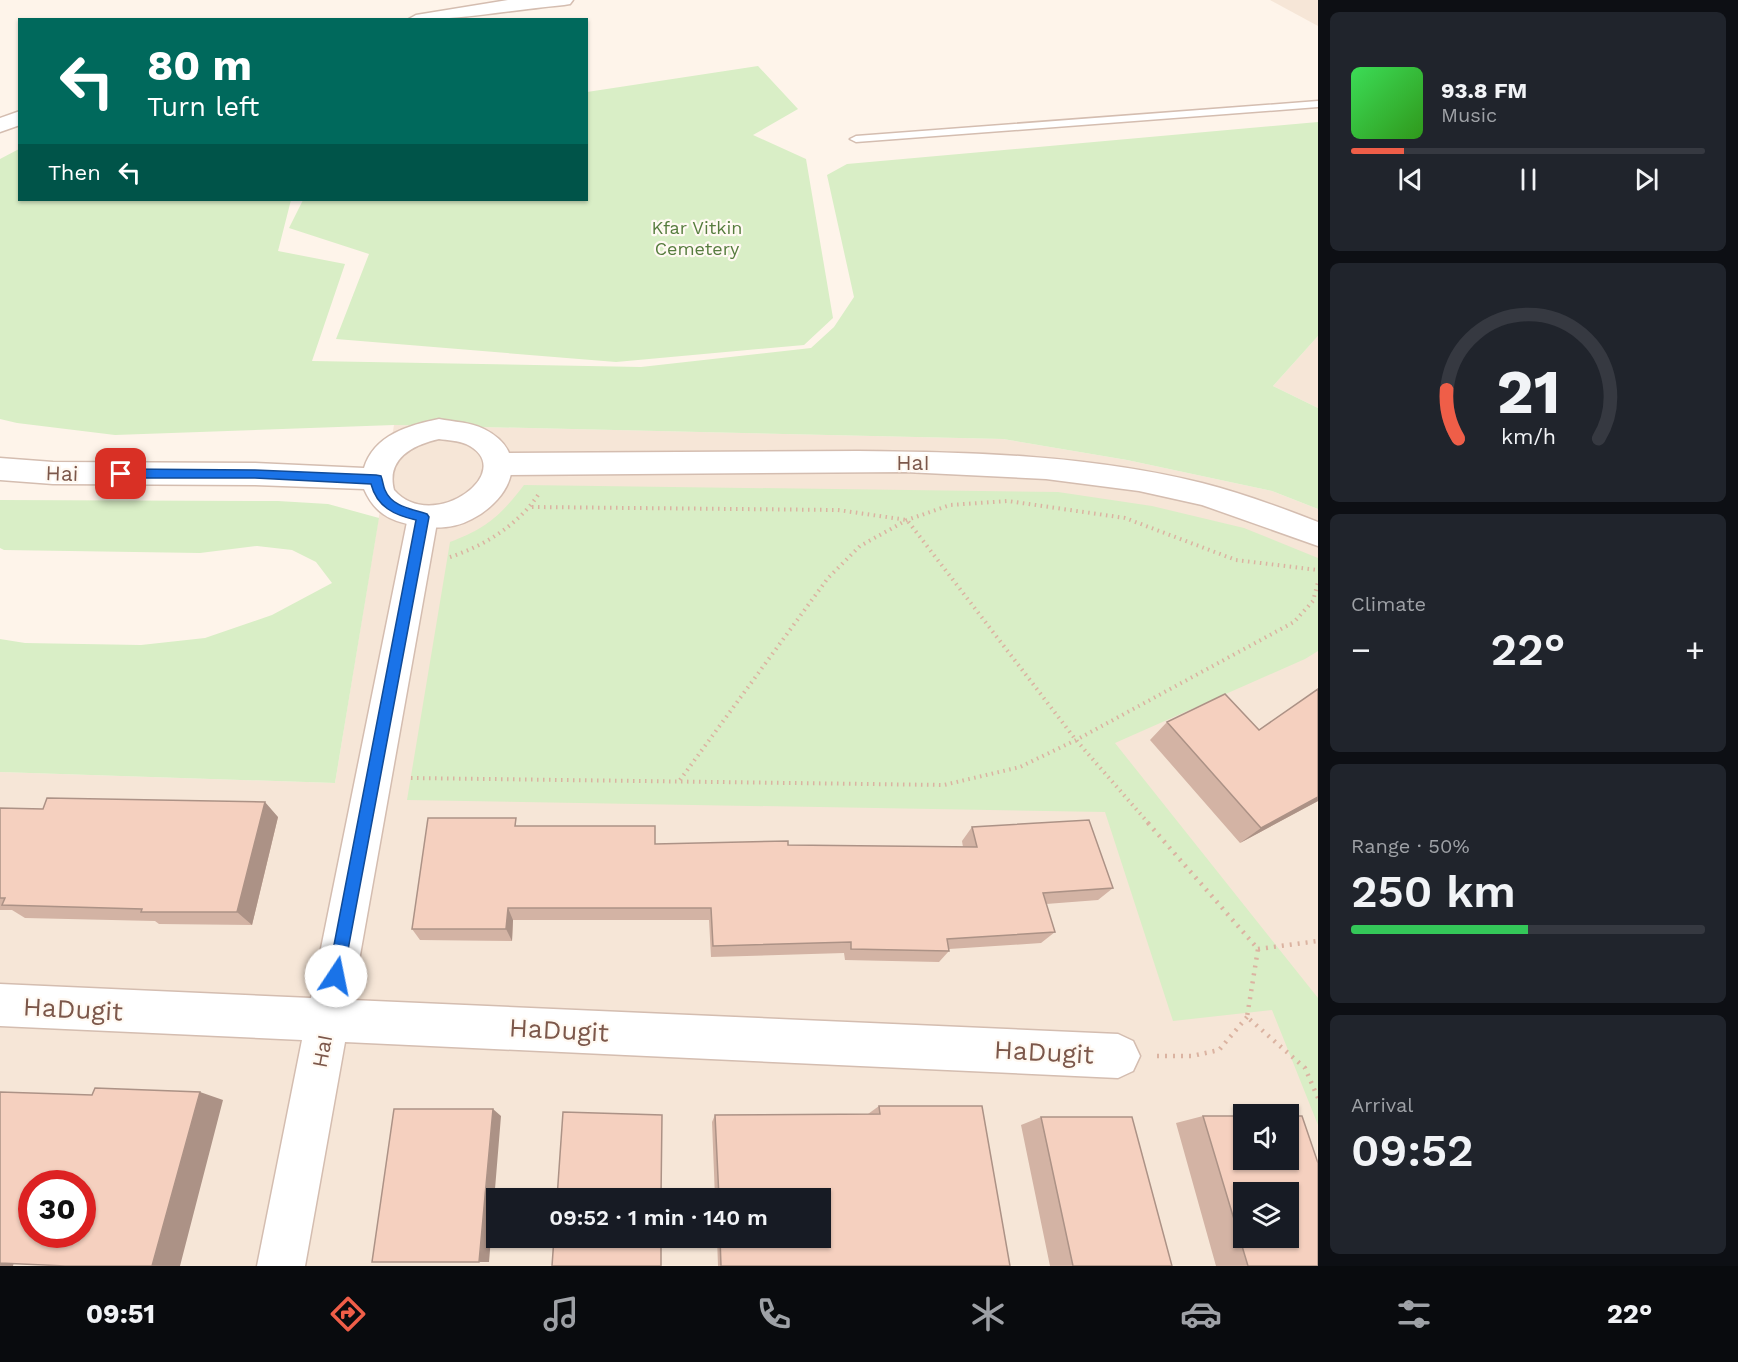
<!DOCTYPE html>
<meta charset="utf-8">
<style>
:root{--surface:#171b24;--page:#20242c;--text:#f1f3f6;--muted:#9ea1a6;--line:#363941;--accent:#ef5e48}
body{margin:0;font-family:"Work Sans",sans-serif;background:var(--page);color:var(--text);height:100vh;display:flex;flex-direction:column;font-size:22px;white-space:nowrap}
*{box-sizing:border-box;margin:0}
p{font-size:20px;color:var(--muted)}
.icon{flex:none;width:33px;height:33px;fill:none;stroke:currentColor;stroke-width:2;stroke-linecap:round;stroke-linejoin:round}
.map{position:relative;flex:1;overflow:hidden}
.drawer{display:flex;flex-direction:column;gap:12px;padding:12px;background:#0d0f14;width:420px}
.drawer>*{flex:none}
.guide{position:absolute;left:18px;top:18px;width:570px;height:183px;border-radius:0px;box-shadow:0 2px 4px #0004;background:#00695c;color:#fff;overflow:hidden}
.fabs{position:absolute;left:1233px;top:1104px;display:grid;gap:12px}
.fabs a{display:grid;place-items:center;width:66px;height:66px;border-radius:0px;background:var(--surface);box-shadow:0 2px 4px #0004;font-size:30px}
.speed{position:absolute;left:18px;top:1170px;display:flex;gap:12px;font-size:30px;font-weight:700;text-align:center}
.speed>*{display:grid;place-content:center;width:78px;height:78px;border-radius:50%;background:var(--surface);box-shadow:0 2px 4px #0004;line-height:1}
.speed .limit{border:9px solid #d22;background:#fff;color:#111}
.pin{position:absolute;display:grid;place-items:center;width:51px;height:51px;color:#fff;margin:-26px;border-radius:12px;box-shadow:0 3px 9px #0006}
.me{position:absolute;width:66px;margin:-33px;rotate:11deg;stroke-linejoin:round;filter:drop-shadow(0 0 4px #0008)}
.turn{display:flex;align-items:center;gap:21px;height:126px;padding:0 30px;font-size:27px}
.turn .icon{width:78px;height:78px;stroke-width:2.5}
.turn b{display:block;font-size:42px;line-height:51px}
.then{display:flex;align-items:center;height:57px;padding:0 30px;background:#0003;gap:12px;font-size:22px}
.big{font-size:45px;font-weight:600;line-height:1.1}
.drawer .tile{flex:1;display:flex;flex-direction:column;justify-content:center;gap:9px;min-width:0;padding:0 21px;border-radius:9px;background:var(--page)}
.drawer .dial{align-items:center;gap:0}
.dial svg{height:156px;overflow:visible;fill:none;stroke:var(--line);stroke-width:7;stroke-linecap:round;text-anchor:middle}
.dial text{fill:var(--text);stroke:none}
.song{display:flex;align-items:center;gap:18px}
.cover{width:72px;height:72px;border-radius:9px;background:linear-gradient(135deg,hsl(130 70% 55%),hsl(110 70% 35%))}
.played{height:6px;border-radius:3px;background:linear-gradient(90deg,var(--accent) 15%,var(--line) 15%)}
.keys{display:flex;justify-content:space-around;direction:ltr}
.heat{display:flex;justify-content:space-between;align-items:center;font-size:33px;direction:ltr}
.charge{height:9px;border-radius:4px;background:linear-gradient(90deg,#34c759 50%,var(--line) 0)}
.trip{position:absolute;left:486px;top:1188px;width:345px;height:60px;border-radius:0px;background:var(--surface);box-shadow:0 2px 4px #0004;font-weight:600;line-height:60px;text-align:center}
.tab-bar{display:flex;height:96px;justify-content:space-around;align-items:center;background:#090b0e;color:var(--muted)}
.tab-bar .icon{width:42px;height:42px}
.tab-bar .active{color:var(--accent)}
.tab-bar b{font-size:27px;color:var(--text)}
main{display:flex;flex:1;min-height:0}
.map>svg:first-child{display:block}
.residential{fill:#f6e6d7;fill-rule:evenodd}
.green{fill:#d9eec6}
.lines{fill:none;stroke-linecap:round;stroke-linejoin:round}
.service-casing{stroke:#d4bdb0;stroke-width:3}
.minor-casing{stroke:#d4bdb0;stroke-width:3}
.tertiary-casing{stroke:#d4bdb0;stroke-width:3}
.path-far1{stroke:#dbb3a1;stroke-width:4;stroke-dasharray:1.5 4.5;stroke-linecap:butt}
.path{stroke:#dbb3a1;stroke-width:4.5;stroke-dasharray:2 6;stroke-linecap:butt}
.service{fill:#fff;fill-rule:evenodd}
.minor{fill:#fff;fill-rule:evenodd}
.tertiary{fill:#fff;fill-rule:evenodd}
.wall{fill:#d3b3a4}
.shaded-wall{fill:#ac9286}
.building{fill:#f5d0bf;stroke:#ac9286;stroke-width:1.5;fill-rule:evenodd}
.route{fill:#1a73e8;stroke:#114b97;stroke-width:1.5}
.labels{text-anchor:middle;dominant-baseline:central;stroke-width:4.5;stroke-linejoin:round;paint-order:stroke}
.far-park-label{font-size:18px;fill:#567c3e;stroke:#fff9f2}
.street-label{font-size:21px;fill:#7c574a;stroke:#fff9f2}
.near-street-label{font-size:26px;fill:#7c574a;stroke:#fff9f2}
</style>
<main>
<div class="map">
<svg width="1318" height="1266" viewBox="0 0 1318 1266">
<rect width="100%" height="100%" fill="#fef4ea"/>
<path class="residential" d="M 1270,0 L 1318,0 L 1318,26 Z
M 1318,336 L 1318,408 L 1273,386 Z
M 394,425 L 1003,439 L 1127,460 L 1272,491 L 1318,509 L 1318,1266 L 0,1266 L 0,772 L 335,783 ZM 1244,1114 L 1288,1114 L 1288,1160 L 1244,1160 ZM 32,1184 L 82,1184 L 82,1234 L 32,1234 ZM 1244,1192 L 1288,1192 L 1288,1238 L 1244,1238 ZM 496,1198 L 820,1198 L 820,1238 L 496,1238 Z"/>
<path class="green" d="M 758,66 L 798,109 L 753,135 L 806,159 L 833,318 L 804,345 L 616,362 L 336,339 L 369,254 L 289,228 L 303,200 L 586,200 L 587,92 Z
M 1318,122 L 1318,336 L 1273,386 L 1318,408 L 1318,509 L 1272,491 L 1127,460 L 1003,439 L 394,425 L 115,435 L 17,423 L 0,419 L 0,159 L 19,149 L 20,200 L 291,200 L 278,251 L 345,264 L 312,361 L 641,367 L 811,348 L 834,327 L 854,297 L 827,175 L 847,164 Z
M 524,485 L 1058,492 L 1152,506 L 1244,528 L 1318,558 L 1318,651 L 1305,659 L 1115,743 L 1318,998 L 1318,1125 L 1272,1010 L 1173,1021 L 1105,812 L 407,800 L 450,542 C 487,528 500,516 524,485 Z
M 0,500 L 278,501 L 328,504 L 379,518 L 335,783 L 0,772 L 0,639 L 25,643 L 141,645 L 205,638 L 272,615 L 332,583 L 316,562 L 292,550 L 257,546 L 200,553 L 4,550 L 0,548 Z"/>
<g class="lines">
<defs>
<path id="service" d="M 1318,101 L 1318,107 L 856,142 L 850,139 L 856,136 Z"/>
<path id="minor" d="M 858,451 C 973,452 1089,455 1202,483 C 1241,493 1280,507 1318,522 L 1318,546 L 1202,505 L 1139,491 L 1046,479 L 905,472 L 499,475 L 489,471 L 485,464 L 489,457 L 499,453 Z
M 423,506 L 434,509 L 438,517 L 352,1000 L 1118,1034 L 1133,1041 L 1140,1056 L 1133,1071 L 1118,1078 L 345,1042 L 305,1266 L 257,1266 L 302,1040 L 0,1026 L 0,984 L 311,998 L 408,517 L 412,509 Z"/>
<path id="tertiary" d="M 508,0 L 573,0 L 570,4 L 564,5 C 512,10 460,20 407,20 L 416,15 Z
M 20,111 L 20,125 L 0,132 L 0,118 Z
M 439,419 C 453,422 471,422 484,429 C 532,453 511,499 472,519 C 454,529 433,529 413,525 C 389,521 374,512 364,489 L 255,485 L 53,484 L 0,480 L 0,458 L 53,462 L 255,463 L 364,468 C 374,435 409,425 439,419 ZM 439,439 C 447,440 459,441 466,444 C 521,470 433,535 394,490 C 386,459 412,445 439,439 Z"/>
</defs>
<use href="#service" class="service-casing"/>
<use href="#minor" class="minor-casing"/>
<use href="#tertiary" class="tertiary-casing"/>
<path class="path-far1" d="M 532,507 L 838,510 L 907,520 L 1076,740 L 1150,825
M 450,557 C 484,546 518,525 538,495
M 411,778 L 944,785 L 1020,767 L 1076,740 L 1294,622 L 1313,601 L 1318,582
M 680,780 L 828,578 L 860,546 L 907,520 L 950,505 L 1008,501 L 1125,518 L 1236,560 L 1318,570"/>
<path class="path" d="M 1148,823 L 1258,949 L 1247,1017 L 1305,1068 L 1318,1098
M 1258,949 L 1318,941
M 1157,1056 L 1192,1056 L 1219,1050 L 1247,1017"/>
<use href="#service" class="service"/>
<use href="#minor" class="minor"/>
<use href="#tertiary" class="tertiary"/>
</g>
<path class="wall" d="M 1318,689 L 1318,801 L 1240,843 L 1150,740 L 1167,722 L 1259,730 Z
M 0,808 L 278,817 L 252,925 L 159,924 L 155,921 L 25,918 L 12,910 L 0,910 Z
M 519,826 L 655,844 L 963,847 L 962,841 L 972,827 L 1113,888 L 1098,900 L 1046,904 L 1055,932 L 1041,943 L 949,949 L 949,951 L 939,962 L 845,960 L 844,953 L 711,957 L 709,920 L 513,920 L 512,941 L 420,940 L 412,929 Z
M 879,1106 L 1010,1266 L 718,1266 L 717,1238 L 820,1238 L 820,1198 L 715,1198 L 712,1122 L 715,1115 L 868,1114 Z
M 1203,1116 L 1318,1266 L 1216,1266 L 1176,1123 Z
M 1041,1117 L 1172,1266 L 1050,1266 L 1021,1125 Z"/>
<path class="shaded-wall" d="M 1318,797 L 1318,801 L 1240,843 L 1261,828 Z
M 265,802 L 278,817 L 252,925 L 237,912 Z
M 508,908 L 513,920 L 512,941 L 506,929 Z
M 200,1092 L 223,1100 L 180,1266 L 152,1266 Z
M 493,1109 L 501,1116 L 489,1262 L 479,1262 Z
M 0,1262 L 14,1262 L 13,1266 L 0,1266 Z"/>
<path class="building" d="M 1318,689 L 1318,797 L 1261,828 L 1167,722 L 1225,694 L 1259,730 Z
M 47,798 L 265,802 L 237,912 L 141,912 L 142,909 L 2,905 L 5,898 L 0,898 L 0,808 L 43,809 Z
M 428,818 L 516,818 L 515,826 L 655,826 L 655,844 L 788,841 L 788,845 L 977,847 L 972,827 L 1089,820 L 1113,888 L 1043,893 L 1055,932 L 947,939 L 949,951 L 851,949 L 851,942 L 713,946 L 711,908 L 508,908 L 506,929 L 412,929 Z
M 95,1088 L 200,1092 L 152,1266 L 65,1266 L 0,1263 L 0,1092 L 92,1095 ZM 32,1184 L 82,1184 L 82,1234 L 32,1234 Z
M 879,1106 L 982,1106 L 1010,1266 L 721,1266 L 720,1238 L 820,1238 L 820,1198 L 719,1198 L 715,1115 L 880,1114 Z
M 394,1109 L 493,1109 L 479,1262 L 372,1262 Z
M 563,1112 L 662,1115 L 661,1198 L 557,1198 Z
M 1203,1116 L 1244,1116 L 1244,1160 L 1288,1160 L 1288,1116 L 1302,1116 L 1318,1163 L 1318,1266 L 1248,1266 ZM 1244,1192 L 1288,1192 L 1288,1238 L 1244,1238 Z
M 1041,1117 L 1132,1117 L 1172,1266 L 1073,1266 Z
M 554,1238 L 661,1238 L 661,1266 L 552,1266 Z"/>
<path class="route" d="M 121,469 L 255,470 L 376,475 L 381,476 C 383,481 383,486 385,490 C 392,507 412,509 427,514 L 429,517 L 342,982 L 336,984 L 330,982 L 328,976 L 416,520 C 394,515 377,507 371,484 L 255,478 L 121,478 L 115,474 Z"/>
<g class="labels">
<g class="far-park-label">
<text x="697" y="227">Kfar Vitkin<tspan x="697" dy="21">Cemetery</tspan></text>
</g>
<g class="street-label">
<text x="913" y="462">HaI</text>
<text transform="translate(62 473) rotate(2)">Hai</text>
<text transform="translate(322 1051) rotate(-79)">HaI</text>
</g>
<g class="near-street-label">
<text transform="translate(73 1009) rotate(3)">HaDugit</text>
<text transform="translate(559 1030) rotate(3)">HaDugit</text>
<text transform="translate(1044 1052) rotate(3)">HaDugit</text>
</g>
</g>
</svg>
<div class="fabs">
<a><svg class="icon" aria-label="sound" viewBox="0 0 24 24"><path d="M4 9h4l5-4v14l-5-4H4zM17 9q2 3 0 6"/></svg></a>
<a><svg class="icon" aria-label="layers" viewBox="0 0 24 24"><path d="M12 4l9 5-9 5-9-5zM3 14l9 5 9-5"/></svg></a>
</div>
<div class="speed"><div class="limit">30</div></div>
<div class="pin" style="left:121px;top:474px;background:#d93025"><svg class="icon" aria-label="arrive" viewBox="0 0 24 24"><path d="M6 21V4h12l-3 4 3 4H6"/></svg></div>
<svg class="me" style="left:336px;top:976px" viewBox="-20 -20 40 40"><circle r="19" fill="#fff"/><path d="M0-13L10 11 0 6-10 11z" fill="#1a73e8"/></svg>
<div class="trip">09:52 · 1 min · 140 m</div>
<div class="guide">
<div class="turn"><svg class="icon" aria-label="left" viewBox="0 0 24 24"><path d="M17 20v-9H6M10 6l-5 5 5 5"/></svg><div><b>80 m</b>Turn left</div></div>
<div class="then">Then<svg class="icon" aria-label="left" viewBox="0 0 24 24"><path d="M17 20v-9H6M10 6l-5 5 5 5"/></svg></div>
</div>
</div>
<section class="drawer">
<div class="tile">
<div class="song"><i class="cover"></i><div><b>93.8 FM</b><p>Music</p></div></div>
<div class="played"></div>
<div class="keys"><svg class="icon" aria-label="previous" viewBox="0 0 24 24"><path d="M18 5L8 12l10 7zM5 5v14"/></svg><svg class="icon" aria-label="pause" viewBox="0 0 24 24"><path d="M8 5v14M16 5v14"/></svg><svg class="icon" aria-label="next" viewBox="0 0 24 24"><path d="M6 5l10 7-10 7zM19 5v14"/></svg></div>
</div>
<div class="tile dial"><svg viewBox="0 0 100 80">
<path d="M14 69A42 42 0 1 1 86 69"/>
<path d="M14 69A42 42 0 0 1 8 44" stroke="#ef5e48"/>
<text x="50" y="56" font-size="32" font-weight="700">21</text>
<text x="50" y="72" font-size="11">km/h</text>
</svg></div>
<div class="tile"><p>Climate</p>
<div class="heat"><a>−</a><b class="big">22°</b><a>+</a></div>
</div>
<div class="tile"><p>Range · 50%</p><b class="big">250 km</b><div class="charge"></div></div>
<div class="tile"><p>Arrival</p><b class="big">09:52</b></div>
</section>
</main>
<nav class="tab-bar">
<b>09:51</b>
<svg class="icon active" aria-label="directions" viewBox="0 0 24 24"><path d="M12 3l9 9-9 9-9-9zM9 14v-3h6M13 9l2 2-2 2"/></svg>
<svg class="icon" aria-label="music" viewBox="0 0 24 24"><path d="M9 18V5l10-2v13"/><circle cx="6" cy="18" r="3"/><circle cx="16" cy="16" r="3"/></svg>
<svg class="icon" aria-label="phone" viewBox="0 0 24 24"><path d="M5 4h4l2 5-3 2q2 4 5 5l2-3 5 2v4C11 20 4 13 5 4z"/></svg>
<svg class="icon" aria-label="climate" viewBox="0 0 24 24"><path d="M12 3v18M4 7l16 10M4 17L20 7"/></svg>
<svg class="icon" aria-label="car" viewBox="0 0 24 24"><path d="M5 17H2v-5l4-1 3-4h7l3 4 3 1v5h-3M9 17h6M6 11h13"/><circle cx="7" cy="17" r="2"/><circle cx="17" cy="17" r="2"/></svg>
<svg class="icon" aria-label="filters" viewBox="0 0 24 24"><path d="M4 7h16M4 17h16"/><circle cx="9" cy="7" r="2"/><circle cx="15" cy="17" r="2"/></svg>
<b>22°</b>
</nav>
